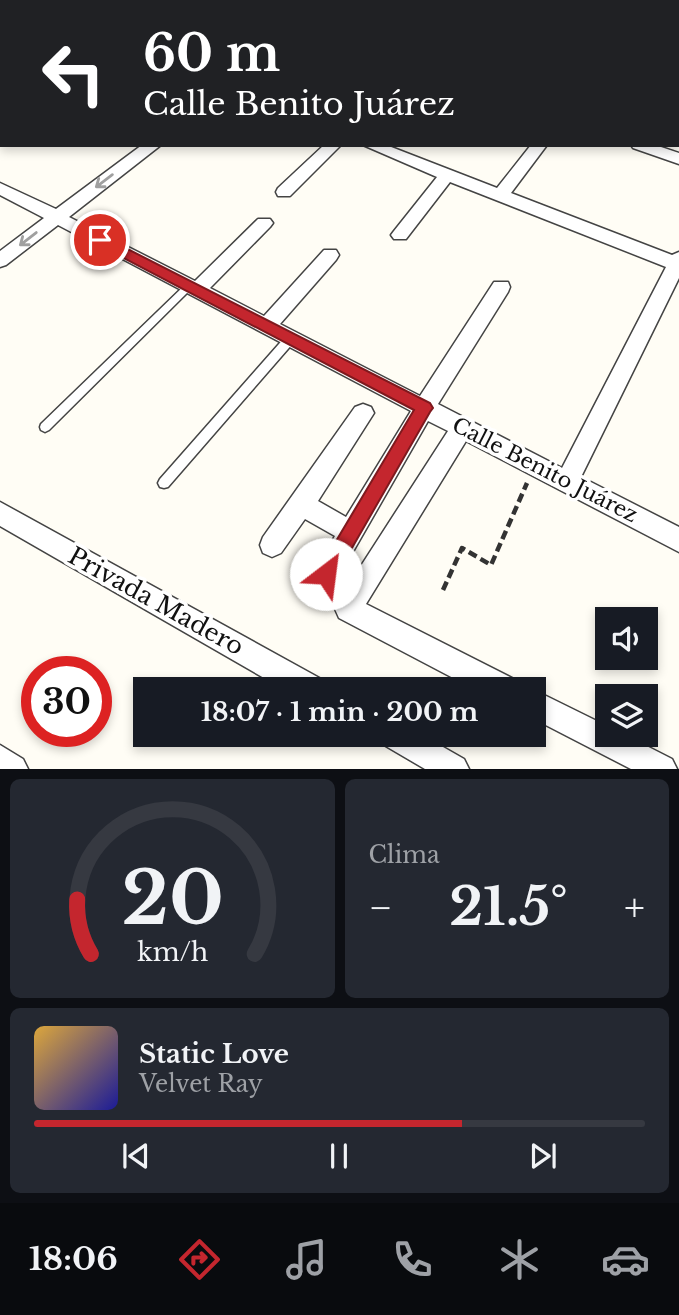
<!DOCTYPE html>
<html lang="es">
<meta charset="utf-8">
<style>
:root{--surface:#171b24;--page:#242831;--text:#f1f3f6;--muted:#9ea1a6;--line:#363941;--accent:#c4262e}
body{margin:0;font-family:"Libre Baskerville",serif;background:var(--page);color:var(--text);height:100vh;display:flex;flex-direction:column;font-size:26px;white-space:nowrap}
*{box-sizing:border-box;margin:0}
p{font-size:23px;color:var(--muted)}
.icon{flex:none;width:38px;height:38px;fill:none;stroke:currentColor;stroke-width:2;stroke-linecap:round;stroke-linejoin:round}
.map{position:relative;height:769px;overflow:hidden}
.sheet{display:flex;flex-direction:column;gap:10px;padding:10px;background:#0d0f14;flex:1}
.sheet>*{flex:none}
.banner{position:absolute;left:0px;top:0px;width:679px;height:147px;box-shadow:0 4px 10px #0003;background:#202124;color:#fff;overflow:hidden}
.controls{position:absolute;left:595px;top:607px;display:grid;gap:14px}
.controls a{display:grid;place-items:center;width:63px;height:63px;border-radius:0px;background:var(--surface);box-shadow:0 4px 10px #0003;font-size:35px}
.speed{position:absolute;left:21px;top:656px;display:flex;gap:14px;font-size:35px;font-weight:700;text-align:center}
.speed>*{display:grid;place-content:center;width:91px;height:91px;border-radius:50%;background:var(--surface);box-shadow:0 4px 10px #0003;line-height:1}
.speed .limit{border:10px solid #d22;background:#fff;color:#111}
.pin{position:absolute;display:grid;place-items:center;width:60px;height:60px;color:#fff;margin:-30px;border:4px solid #fff;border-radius:50%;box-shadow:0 2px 7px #0007}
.me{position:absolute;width:77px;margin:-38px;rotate:30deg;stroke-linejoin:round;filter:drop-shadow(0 0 5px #0008)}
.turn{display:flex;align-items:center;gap:24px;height:147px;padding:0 28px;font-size:32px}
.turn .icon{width:91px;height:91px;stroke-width:2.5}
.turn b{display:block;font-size:49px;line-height:60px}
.big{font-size:52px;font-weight:800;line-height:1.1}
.sheet .tile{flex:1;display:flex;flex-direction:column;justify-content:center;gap:10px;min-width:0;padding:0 24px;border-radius:10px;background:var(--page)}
.sheet .dial{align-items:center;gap:0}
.dial svg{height:182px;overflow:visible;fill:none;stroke:var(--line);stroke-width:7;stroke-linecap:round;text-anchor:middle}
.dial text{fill:var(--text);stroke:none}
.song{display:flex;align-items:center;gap:21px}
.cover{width:84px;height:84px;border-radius:10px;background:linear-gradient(135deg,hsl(40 70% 55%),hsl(240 70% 35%))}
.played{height:7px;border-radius:4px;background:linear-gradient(90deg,var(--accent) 70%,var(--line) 70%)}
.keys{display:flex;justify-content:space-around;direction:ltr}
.heat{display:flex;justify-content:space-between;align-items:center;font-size:38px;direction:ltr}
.sheet .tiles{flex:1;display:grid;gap:10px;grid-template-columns:1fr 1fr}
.tile:last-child{grid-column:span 2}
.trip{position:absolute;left:133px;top:677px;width:413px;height:70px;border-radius:0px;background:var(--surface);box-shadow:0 4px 10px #0003;font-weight:800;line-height:70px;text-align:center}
.menu{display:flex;height:112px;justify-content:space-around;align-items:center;background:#090b0e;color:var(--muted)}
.menu .icon{width:49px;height:49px}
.menu .selected{color:var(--accent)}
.menu b{font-size:32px;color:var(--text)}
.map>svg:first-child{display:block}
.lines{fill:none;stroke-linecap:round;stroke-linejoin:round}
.lane-casing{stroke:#444;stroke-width:3}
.street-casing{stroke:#444;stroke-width:3}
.path{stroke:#333;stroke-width:4.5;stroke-dasharray:9 4.5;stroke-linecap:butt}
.lane{fill:#fff;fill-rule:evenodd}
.street{fill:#fff;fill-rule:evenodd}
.oneway{stroke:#a0a0a0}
.route{fill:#c4262e;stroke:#7f191e;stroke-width:2}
.labels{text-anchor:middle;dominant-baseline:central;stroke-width:7;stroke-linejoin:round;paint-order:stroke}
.street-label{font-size:21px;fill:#111;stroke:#fff}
.near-street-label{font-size:24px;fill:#111;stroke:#fff}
</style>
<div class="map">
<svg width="679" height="769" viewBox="0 0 679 769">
<rect width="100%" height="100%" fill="#fffdf5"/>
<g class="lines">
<defs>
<path id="lane" d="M 189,283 L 194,286 L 192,288 L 49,430 L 45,432 L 41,430 L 40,427 L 41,424 L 186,284 Z
M 290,335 L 295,339 L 294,342 L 168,487 L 164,488 L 160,487 L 158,483 L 160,479 L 286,336 Z"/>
<path id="street" d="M 0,0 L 7,0 L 8,2 L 2,2 L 2,6 Z
M 205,0 L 221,0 L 222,2 L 206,2 Z
M 346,0 L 360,0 L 345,2 Z
M 412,0 L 428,0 L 429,2 L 413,2 Z
M 436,0 L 453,0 L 454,2 L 437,2 Z
M 642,0 L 654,0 L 641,2 Z
M 2,14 L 2,22 L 0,23 L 0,15 Z
M 0,47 L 2,47 L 0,56 Z
M 677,78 L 679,78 L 679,86 L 677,86 Z
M 142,145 L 161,145 L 69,217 L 195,281 L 258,219 L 270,219 L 273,223 L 270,227 L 210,288 L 264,316 L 324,250 L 336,250 L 339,255 L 336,260 L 280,324 L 420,396 L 494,282 L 508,282 L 510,287 L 508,292 L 438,404 L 562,468 L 666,267 L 450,182 L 406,239 L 394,239 L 391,235 L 394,231 L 437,177 L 363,145 L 386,145 L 497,188 L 531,145 L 547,145 L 511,193 L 672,255 L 679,252 L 679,278 L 581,477 L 679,527 L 679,552 L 466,441 L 366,604 L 516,680 L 520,690 L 476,690 L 339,618 L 335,609 L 339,600 L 448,431 L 428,421 L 335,583 L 326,586 L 317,583 L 313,574 L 335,536 L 305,519 L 281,553 L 272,557 L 263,553 L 260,545 L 263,537 L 355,407 L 363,404 L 371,407 L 374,413 L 318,501 L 346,517 L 411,411 L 58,225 L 6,265 L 0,267 L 0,251 L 44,218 L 0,195 L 0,183 L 56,209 Z
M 324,145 L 341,145 L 290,196 L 278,196 L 276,192 L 278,188 Z
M 631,145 L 655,145 L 679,153 L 679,164 L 633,148 Z
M 0,502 L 323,680 L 327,690 L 285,690 L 0,526 Z
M 534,690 L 607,726 L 607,735 L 625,735 L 672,759 L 677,769 L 631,769 L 534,719 Z
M 380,735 L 422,735 L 464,759 L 469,769 L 425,769 L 384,745 Z
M 0,745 L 23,759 L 28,769 L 0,769 Z"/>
</defs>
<use href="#lane" class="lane-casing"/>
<use href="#street" class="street-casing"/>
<path class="path" d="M 443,590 L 462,548 L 491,565 L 527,483"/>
<use href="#lane" class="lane"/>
<use href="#street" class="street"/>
</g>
<defs><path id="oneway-shaft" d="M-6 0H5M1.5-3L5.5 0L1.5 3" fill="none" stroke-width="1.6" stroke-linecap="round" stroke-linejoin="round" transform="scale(1.75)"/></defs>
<g class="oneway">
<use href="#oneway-shaft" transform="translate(104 181) rotate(143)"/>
<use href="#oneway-shaft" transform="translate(28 239) rotate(142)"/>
</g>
<path class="route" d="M 100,235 L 430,403 L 433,408 L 430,412 L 333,581 L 326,584 L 320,581 L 317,574 L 320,568 L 414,410 L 95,243 L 93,240 Z"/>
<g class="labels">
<g class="street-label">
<text transform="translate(545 470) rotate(27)">Calle Benito Juárez</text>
</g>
<g class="near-street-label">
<text transform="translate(156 601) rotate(29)">Privada Madero</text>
</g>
</g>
</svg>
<div class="controls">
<a><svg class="icon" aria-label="sound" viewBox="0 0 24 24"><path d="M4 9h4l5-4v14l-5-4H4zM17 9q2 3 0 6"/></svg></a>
<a><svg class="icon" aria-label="layers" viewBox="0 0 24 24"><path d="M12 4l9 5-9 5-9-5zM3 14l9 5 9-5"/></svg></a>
</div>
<div class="speed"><div class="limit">30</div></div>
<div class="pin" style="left:100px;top:240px;background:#d93025"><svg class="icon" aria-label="arrive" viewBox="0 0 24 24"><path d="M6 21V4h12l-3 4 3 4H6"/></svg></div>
<svg class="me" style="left:326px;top:574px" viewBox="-20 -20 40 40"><circle r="19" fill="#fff"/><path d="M0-13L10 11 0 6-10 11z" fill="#c4262e"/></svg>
<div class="trip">18:07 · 1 min · 200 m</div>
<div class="banner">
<div class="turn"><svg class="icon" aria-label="left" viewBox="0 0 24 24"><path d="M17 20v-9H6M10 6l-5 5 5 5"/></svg><div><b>60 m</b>Calle Benito Juárez</div></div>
</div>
</div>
<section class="sheet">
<div class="tiles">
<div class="tile dial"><svg viewBox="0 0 100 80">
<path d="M14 69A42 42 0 1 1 86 69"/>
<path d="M14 69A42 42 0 0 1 8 45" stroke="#c4262e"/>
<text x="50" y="56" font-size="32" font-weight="700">20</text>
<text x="50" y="72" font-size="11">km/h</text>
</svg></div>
<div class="tile"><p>Clima</p>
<div class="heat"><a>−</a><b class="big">21.5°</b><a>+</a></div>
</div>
<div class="tile">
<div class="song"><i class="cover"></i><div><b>Static Love</b><p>Velvet Ray</p></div></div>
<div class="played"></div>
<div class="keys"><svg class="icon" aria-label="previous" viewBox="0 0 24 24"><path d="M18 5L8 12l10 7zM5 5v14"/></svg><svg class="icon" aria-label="pause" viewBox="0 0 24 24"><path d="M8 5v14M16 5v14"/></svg><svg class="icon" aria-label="next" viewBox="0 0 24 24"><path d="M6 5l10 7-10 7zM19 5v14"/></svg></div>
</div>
</div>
</section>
<nav class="menu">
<b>18:06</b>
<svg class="icon selected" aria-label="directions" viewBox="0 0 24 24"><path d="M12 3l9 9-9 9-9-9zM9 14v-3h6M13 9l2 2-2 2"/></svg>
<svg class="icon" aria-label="music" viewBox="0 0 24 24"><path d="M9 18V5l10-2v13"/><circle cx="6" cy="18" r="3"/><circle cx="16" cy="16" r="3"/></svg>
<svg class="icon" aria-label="phone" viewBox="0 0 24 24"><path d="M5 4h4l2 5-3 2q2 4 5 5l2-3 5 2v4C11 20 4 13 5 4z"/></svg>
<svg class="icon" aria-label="climate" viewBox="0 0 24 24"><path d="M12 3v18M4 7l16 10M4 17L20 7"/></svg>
<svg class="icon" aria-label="car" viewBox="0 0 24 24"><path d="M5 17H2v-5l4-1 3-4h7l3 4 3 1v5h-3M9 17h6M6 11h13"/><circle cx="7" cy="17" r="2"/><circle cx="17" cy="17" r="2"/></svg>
</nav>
